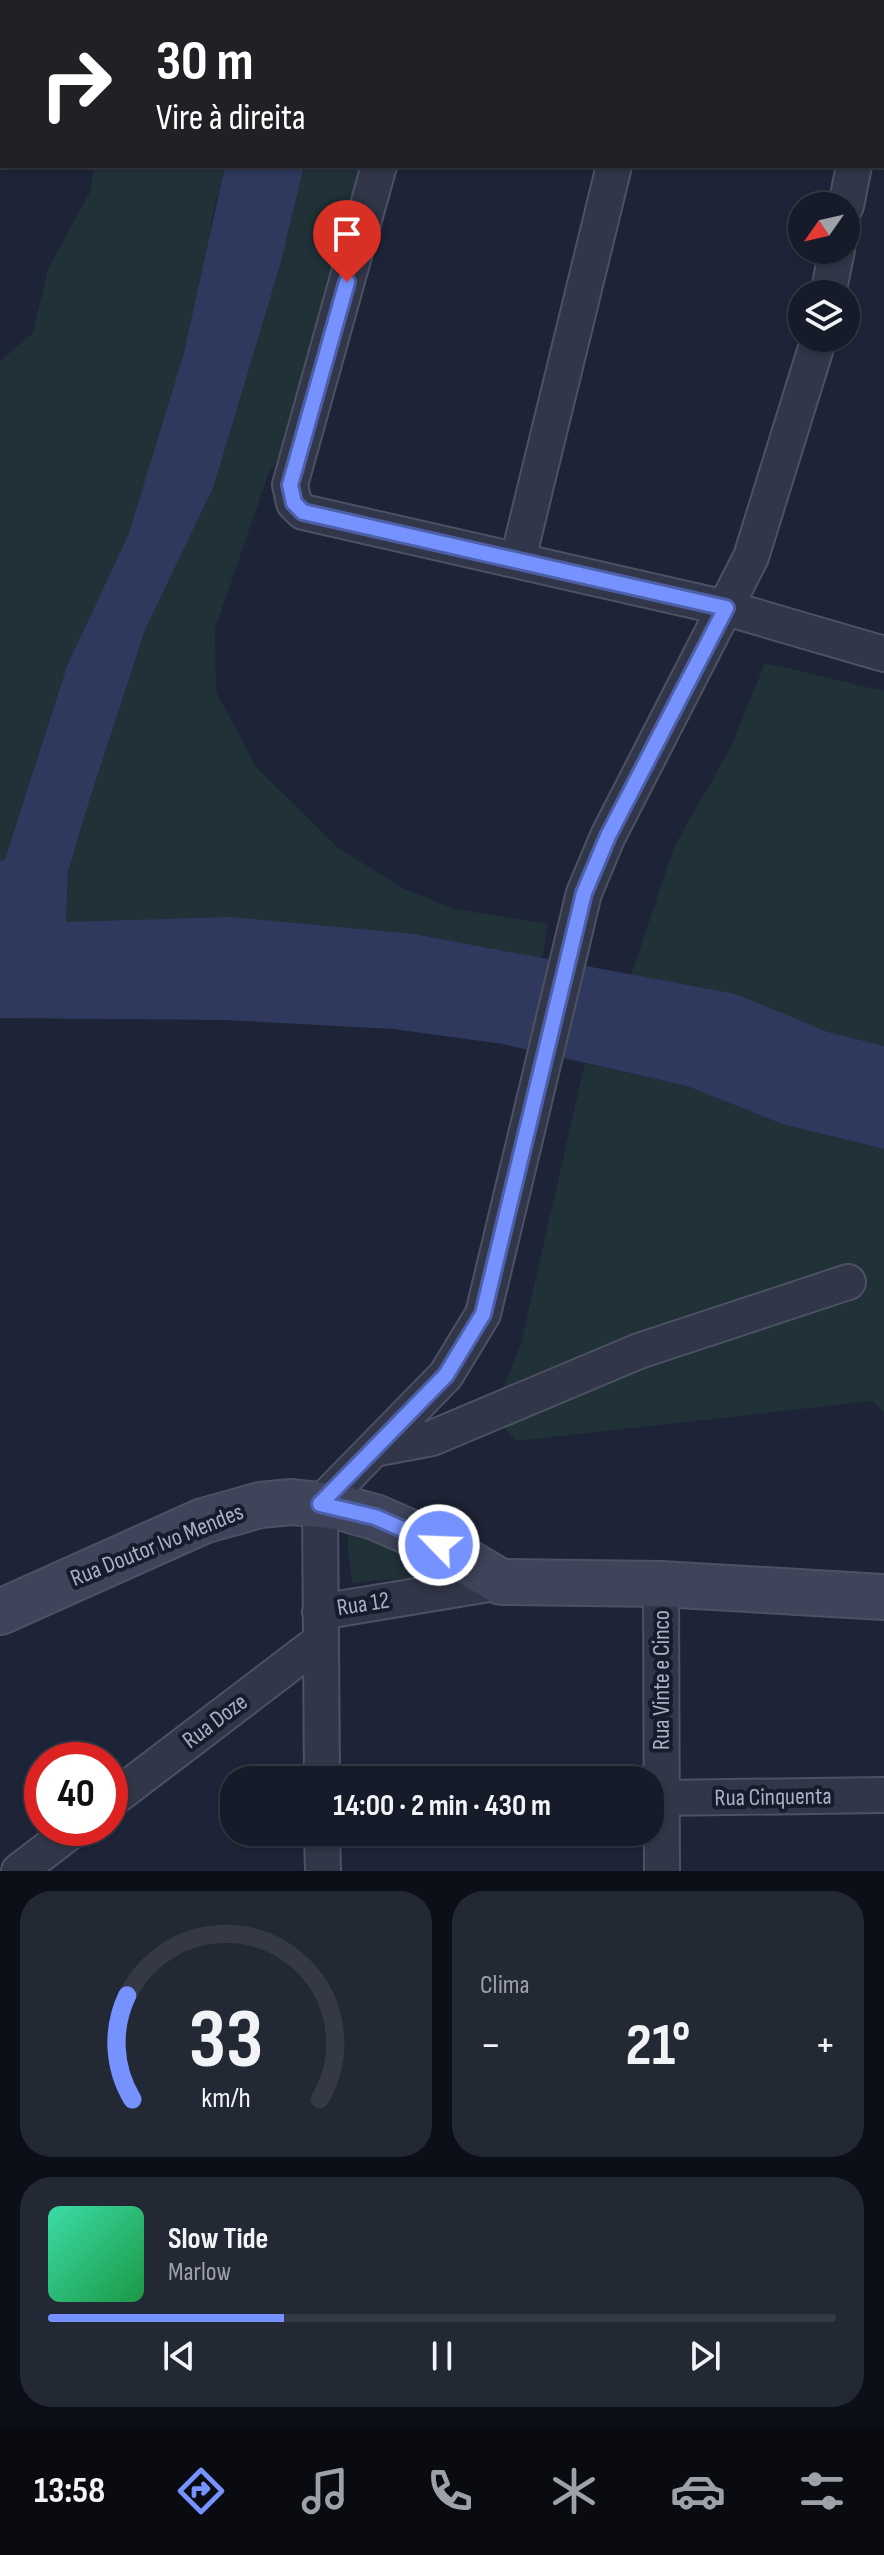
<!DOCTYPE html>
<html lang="pt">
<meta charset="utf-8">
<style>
:root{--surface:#161b29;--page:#232835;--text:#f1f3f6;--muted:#9ea1a8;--line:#353946;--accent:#7692ff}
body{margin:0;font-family:"Sofia Sans Condensed",sans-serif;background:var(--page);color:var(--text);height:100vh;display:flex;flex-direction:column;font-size:30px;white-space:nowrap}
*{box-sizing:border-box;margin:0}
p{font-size:26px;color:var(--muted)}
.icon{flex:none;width:44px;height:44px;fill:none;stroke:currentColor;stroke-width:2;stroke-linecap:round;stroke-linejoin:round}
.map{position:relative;height:1871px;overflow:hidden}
.panel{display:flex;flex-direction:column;gap:20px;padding:20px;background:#0c0f17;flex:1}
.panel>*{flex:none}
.guide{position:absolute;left:0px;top:0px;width:884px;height:168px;box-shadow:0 2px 6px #0004,0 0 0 2px var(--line);background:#202124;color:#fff;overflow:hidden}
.needle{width:52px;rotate:236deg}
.controls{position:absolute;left:788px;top:192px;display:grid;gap:16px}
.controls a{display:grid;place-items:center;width:72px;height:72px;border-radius:50%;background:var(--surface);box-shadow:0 2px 6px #0004,0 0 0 2px var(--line);font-size:40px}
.speed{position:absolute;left:24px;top:1742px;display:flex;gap:16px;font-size:40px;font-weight:700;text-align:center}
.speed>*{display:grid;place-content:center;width:104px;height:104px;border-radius:50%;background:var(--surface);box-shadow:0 2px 6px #0004,0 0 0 2px var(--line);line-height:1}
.speed .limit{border:12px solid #d22;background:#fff;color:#111}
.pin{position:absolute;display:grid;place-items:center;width:68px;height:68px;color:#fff;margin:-82px -34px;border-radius:50% 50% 50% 0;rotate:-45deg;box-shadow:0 0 8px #0007}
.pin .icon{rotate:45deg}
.me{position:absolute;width:88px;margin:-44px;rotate:294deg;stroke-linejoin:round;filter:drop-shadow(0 0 6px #0008)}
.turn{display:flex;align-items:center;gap:28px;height:168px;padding:0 24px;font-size:36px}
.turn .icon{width:104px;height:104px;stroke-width:2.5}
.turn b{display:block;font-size:56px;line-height:68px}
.big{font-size:60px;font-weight:700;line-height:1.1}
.panel .tile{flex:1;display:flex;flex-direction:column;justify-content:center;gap:12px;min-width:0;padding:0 28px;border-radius:32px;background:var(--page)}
.panel .dial{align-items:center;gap:0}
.dial svg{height:208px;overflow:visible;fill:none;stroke:var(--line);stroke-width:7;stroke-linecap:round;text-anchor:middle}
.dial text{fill:var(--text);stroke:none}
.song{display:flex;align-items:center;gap:24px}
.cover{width:96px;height:96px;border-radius:12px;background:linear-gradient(135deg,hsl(160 70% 55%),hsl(140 70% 35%))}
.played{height:8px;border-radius:4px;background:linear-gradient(90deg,var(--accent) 30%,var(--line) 30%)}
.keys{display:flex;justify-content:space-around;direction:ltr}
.heat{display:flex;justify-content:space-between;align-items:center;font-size:44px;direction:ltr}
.panel .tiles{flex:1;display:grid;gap:20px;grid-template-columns:1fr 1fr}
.tile:last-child{grid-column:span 2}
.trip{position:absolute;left:220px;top:1766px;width:444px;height:80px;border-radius:32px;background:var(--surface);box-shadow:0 2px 6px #0004,0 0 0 2px var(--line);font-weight:700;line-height:80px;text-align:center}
.tabs{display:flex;height:128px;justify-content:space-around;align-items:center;background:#090b10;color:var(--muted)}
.tabs .icon{width:56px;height:56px}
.tabs .active{color:var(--accent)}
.tabs b{font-size:36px;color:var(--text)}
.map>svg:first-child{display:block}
.green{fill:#203138}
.water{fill:#2e395d}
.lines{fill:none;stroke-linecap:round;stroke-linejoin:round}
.street-casing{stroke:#4c5163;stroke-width:38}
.secondary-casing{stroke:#4c5163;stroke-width:48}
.street{stroke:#313648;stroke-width:34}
.secondary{stroke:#3f445b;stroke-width:44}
.route-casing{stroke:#4d5fa6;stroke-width:20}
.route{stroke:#7692ff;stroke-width:14}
.labels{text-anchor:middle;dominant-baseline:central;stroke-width:8;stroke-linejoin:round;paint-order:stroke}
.street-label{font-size:24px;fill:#abb0c5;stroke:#171c2c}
</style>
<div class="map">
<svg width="884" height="1871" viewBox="0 0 884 1871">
<rect width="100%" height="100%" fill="#1e2437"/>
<path class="green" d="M 146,0 L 266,0 L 144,2 Z
M 94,166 L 225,166 L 213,214 L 191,350 L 129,533 L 67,666 L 5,859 L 0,861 L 0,361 L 33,333 L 48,269 L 90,192 Z
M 301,166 L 362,166 L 287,450 L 269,472 L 215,629 L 216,692 L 256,767 L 337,847 L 404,889 L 455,909 L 548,924 L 542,958 L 414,934 L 66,922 L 68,872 L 85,814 L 145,630 L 209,496 Z
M 765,663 L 884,691 L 884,1046 L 828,1032 L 736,994 L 631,975 L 674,847 L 731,747 Z
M 585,1063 L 687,1086 L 782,1124 L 884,1149 L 884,1412 L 872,1401 L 516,1441 L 493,1415 L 521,1343 Z
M 346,1526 L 459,1574 L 352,1583 Z"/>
<path class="water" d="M 225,166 L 304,166 L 280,265 L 213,488 L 145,630 L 85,814 L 68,872 L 66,922 L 231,917 L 414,934 L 736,994 L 828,1032 L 884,1046 L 884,1149 L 782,1124 L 687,1086 L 503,1044 L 393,1029 L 226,1020 L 0,1018 L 0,861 L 5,859 L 67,666 L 129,533 L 184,353 Z"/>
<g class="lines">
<defs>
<path id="street" d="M 622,0 L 631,2
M 425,2 L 425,0
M 0,11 L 2,8
M 882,31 L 884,22
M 882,65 L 884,65
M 379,166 L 290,485 L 294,503 L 303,512 L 726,608 L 884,654
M 846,206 L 854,166
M 828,294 L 837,250
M 518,559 L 614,166
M 374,1449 L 432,1438 L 639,1351 L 848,1282
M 661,1584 L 662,1871
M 320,1612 L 501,1582
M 322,1780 L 320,1504 L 446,1375 L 483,1314 L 584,893 L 608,836 L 751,557 L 819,338
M 661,1798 L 884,1795
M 110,1801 L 320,1641
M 322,1832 L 323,1871
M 19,1871 L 75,1828"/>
<path id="secondary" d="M 0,1612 L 203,1521 L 260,1505 L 292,1502 L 339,1507 L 375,1517 L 439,1545 L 501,1582 L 661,1584 L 884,1597"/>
</defs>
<use href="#street" class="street-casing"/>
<use href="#secondary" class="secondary-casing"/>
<use href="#street" class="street"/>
<use href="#secondary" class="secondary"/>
</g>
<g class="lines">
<defs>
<path id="route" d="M 347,282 L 290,485 L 294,503 L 303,512 L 726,608 L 608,836 L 584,893 L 483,1314 L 446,1375 L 320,1504 L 375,1517 L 439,1545"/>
</defs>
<use href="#route" class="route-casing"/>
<use href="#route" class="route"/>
</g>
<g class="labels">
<g class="street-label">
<text transform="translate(157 1545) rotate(-22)">Rua Doutor Ivo Mendes</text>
<text transform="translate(363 1604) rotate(-9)">Rua 12</text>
<text transform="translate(661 1680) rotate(-90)">Rua Vinte e Cinco</text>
<text transform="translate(215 1721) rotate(-37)">Rua Doze</text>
<text transform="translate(773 1797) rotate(-1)">Rua Cinquenta</text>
</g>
</g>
</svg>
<div class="controls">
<a><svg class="needle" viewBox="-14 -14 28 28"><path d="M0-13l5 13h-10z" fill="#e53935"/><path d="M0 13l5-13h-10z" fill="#9ea1a8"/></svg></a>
<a><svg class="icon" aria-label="layers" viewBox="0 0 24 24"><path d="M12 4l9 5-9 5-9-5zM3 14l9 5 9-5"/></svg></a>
</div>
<div class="speed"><div class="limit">40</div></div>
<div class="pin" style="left:347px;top:282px;background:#d93025"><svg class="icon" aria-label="arrive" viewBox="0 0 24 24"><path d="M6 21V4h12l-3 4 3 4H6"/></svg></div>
<svg class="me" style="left:439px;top:1545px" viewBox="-20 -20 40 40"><circle r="17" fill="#7692ff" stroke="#fff" stroke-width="3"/><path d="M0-11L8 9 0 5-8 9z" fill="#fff"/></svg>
<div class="trip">14:00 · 2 min · 430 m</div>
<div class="guide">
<div class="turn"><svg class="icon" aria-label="right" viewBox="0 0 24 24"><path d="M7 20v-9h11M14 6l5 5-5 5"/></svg><div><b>30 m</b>Vire à direita</div></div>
</div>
</div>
<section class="panel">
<div class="tiles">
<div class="tile dial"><svg viewBox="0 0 100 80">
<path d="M14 69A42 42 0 1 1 86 69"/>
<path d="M14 69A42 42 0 0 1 12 29" stroke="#7692ff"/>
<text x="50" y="56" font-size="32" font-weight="700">33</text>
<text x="50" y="72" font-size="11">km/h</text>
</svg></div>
<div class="tile"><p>Clima</p>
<div class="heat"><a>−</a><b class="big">21°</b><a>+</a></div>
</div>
<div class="tile">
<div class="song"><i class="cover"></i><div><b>Slow Tide</b><p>Marlow</p></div></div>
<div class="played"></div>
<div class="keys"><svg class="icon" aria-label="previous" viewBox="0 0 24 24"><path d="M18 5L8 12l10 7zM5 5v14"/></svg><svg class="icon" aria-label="pause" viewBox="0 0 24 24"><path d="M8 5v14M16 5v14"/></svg><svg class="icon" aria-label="next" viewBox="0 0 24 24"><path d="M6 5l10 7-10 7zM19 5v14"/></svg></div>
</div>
</div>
</section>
<nav class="tabs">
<b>13:58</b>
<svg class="icon active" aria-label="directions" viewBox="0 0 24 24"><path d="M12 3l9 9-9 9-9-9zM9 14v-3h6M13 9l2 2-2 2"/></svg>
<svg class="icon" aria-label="music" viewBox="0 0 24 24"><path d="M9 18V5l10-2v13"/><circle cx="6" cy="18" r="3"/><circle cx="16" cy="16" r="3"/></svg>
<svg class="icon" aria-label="phone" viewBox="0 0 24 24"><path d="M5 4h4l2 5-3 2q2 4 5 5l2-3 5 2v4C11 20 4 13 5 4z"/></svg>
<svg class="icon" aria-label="climate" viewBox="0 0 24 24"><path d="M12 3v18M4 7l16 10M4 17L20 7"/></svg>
<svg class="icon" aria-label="car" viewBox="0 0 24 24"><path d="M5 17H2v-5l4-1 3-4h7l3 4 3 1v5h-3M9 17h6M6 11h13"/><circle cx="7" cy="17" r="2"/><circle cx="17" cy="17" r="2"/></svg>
<svg class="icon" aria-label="filters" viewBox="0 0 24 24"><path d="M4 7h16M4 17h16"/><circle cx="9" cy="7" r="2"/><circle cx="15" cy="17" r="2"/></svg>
</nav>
